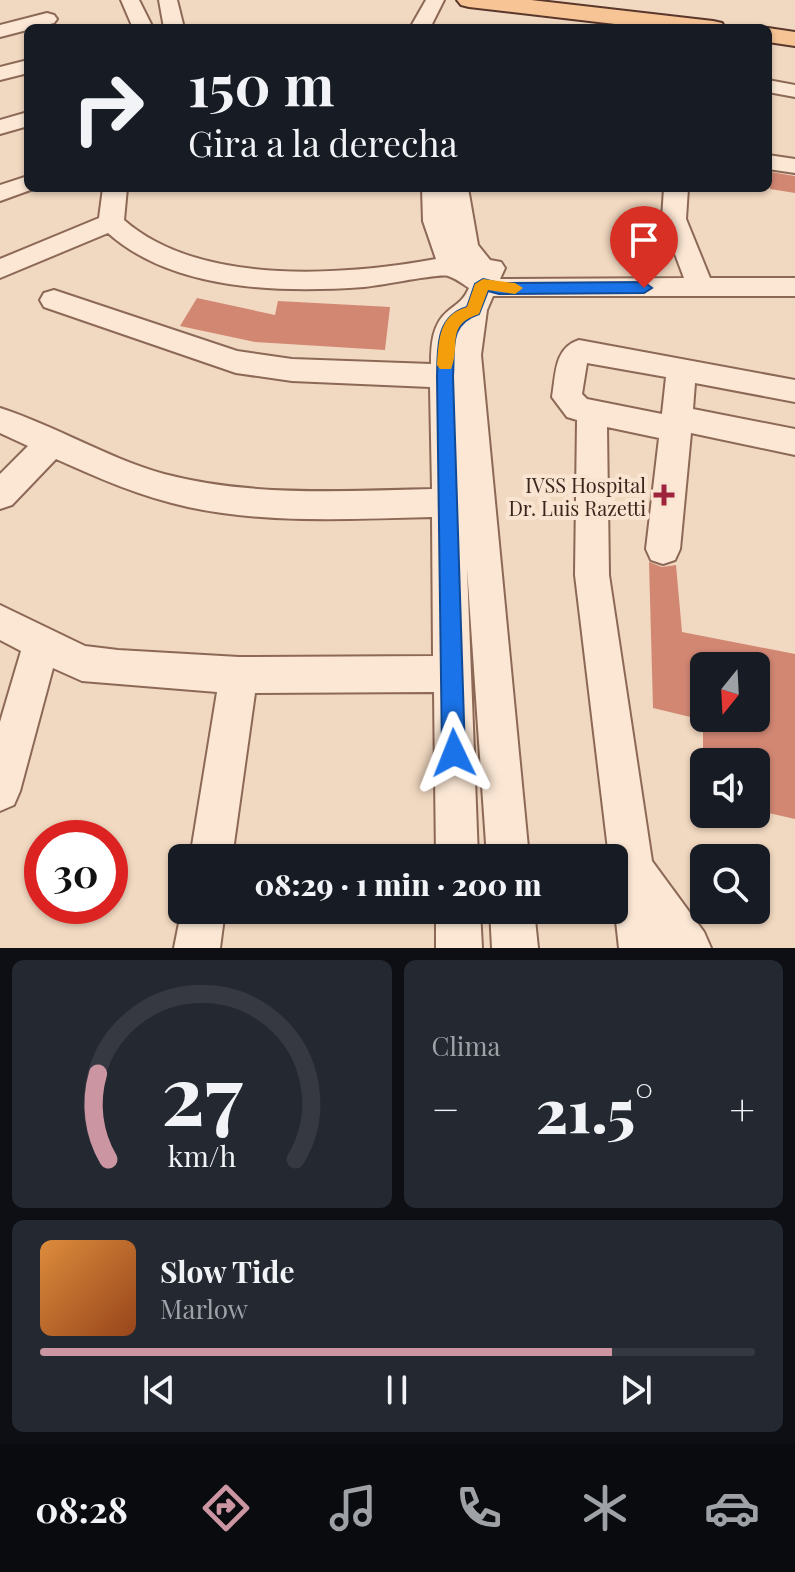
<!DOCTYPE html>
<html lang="es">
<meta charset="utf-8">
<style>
:root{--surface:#171b24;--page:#242831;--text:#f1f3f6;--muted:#9ea1a6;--line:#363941;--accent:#cc95a2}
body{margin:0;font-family:"Playfair Display",serif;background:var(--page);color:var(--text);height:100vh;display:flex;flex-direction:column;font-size:30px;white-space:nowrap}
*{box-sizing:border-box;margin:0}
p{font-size:26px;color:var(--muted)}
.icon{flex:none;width:44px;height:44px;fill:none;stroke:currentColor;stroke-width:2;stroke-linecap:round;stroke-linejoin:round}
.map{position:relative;height:948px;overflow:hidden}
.drawer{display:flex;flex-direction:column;gap:12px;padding:12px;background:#0d0f14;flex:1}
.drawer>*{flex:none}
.guide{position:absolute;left:24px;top:24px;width:748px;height:168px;border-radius:12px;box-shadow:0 2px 6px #0004;background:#171b24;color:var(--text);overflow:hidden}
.needle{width:52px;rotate:198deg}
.tools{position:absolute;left:690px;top:652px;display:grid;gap:16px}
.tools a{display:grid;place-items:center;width:80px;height:80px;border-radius:12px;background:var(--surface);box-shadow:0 2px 6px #0004;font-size:40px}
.speed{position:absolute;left:24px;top:820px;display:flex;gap:16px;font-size:40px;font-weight:700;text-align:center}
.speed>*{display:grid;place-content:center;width:104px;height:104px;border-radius:50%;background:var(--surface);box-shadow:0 2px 6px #0004;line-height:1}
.speed .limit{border:12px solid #d22;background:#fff;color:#111}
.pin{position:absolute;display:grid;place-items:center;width:68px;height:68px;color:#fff;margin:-82px -34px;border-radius:50% 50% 50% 0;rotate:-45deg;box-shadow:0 0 8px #0007}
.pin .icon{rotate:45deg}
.me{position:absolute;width:88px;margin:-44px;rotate:358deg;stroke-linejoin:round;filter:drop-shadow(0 0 6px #0008)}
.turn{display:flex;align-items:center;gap:28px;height:168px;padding:0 32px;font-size:36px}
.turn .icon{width:104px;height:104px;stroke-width:2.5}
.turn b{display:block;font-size:56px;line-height:68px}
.big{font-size:60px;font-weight:800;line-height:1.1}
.drawer .card{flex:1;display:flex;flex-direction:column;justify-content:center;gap:12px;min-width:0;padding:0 28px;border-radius:12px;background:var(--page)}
.drawer .dial{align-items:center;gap:0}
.dial svg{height:208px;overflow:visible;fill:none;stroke:var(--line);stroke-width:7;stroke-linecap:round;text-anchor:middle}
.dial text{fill:var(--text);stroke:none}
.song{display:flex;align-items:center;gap:24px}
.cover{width:96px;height:96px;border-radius:12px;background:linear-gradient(135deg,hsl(30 70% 55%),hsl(20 70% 35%))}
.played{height:8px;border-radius:4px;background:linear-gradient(90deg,var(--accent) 80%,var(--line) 80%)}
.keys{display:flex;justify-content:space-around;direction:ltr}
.heat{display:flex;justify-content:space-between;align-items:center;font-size:44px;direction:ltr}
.drawer .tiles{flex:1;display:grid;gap:12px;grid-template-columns:1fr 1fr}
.card:last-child{grid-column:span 2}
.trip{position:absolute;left:168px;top:844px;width:460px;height:80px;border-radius:12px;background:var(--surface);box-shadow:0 2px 6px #0004;font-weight:800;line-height:80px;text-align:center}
.menu{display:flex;height:128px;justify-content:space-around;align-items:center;background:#090b0e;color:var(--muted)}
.menu .icon{width:56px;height:56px}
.menu .on{color:var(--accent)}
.menu b{font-size:36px;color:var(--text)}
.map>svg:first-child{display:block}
.building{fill:#d28773;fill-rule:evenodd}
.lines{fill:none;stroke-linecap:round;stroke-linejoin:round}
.minor-casing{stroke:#8c6856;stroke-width:4}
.major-casing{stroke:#59372b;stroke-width:4}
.minor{fill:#fbe7d4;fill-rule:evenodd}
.major{fill:#f7c495;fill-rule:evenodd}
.route{fill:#1a73e8;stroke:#114b97;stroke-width:2}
.slow{fill:#f59e0b}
.poi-dot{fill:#9f223c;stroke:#f8e4d0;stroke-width:3}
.labels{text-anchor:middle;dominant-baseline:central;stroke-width:8;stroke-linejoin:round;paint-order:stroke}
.poi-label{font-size:20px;fill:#3a241c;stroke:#f8e4d0;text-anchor:end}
</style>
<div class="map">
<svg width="795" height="948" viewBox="0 0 795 948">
<rect width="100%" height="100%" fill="#f1d8c0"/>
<path class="building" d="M 771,172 L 795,176 L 795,193 L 770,189 Z
M 197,298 L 275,315 L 278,301 L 390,307 L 385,350 L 255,342 L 180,326 Z
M 649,562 L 662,567 L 676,565 L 682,632 L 795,654 L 795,819 L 756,810 L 756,762 L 703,762 L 703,720 L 653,708 ZM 704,666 L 756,666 L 756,718 L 704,718 Z"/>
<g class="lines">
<defs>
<path id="minor" d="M 121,0 L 139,0 L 153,28 L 133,28 Z
M 159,0 L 177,0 L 184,28 L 164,28 Z
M 426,0 L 444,0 L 430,28 L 410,28 Z
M 47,13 L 54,15 L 57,19 L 54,23 L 0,37 L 0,25 Z
M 28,60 L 28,73 L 0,80 L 0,67 Z
M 768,80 L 795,85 L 795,97 L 768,92 Z
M 28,112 L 28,126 L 0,134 L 0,120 Z
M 768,155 L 795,159 L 795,173 L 768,169 Z
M 28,176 L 28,188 L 36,188 L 0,201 L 0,185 Z
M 103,188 L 127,188 L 124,220 C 199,286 343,276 436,259 L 423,221 L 422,188 L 468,188 L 478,245 L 490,260 L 501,262 L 505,268 L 500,279 L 684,278 L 662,219 L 664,188 L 688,188 L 686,219 L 710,278 L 795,278 L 795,296 L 493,296 L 487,310 L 481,355 L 529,858 L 487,858 L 467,568 L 478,858 L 436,858 L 434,692 L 255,693 L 232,858 L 190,858 L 217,692 L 82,681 L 53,668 L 20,791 L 14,805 L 0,811 L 0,722 L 21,651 L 0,640 L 0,605 L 85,646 L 118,650 L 239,657 L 433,656 L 432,517 C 351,519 268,524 188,507 C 142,497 98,478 56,459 L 12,505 L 0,509 L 0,474 L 28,446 L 0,433 L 0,408 C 56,426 107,458 164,474 C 251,497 343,491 432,489 L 430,387 L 292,381 L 236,373 L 44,307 L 40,300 L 44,293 L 54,290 L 237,351 L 292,359 L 431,364 C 431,345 432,324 448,311 C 459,302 463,301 469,288 C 463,284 455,278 448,276 C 440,273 379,286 364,287 C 281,293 173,291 108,233 L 0,278 L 0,259 L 99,218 Z
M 579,340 L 795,380 L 795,402 L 695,383 L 693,409 L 795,429 L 795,455 L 691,433 L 680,549 L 675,560 L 663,564 L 651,560 L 646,549 L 659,438 L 607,427 L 609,575 L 652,861 L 704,932 L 711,948 L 619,948 L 614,903 L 614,858 L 609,858 L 575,575 L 577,420 L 567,417 L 552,397 C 556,374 554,348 579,340 ZM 587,363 L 666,377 L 662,414 L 587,399 L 582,394 Z
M 182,908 L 182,910 L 225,910 L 220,948 L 174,948 Z
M 436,910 L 480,910 L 482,948 L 436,948 Z
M 490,910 L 534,910 L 538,948 L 492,948 Z"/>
<path id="major" d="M 457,0 L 531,0 L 713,21 L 722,23 L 725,28 L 649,28 L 469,7 L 461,5 Z
M 766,28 L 768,28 L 795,32 L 795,46 L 768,42 Z"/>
</defs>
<use href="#minor" class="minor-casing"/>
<use href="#major" class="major-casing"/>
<use href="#minor" class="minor"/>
<use href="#major" class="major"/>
</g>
<path class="route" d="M 483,279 L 499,283 L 644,282 L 652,288 L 644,293 L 499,294 L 488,291 L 479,314 C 448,324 455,349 453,376 L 465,753 L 462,761 L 454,764 L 446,761 L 442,753 L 437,376 C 438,348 435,317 467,307 L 475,284 Z"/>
<path class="slow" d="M 483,279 L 515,283 L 523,288 L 515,294 L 488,290 L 479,314 C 445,325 461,344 451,369 L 440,369 L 437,365 C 439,339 439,315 467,307 L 475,284 Z"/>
<path class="poi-dot" d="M660 483h8v8h8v8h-8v8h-8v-8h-8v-8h8z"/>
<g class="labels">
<g class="poi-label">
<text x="646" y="484">IVSS Hospital<tspan x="646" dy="23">Dr. Luis Razetti</tspan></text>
</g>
</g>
</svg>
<div class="tools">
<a><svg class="needle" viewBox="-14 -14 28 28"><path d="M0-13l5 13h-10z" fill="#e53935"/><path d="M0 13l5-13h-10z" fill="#9ea1a6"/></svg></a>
<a><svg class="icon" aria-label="sound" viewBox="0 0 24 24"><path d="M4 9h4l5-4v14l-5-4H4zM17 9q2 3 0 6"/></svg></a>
<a><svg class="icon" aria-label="search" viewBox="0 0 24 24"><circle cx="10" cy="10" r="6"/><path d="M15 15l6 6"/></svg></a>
</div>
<div class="speed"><div class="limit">30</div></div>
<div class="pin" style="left:644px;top:288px;background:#d93025"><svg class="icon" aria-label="arrive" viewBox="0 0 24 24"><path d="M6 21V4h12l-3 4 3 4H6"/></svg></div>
<svg class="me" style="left:454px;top:753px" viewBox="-20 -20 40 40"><path d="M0-17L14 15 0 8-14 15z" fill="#1a73e8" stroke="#fff" stroke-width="4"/></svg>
<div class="trip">08:29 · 1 min · 200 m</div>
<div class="guide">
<div class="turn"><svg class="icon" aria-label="right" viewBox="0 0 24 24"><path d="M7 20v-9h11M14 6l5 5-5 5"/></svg><div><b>150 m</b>Gira a la derecha</div></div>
</div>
</div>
<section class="drawer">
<div class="tiles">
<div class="card dial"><svg viewBox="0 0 100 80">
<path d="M14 69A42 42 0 1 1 86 69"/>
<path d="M14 69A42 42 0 0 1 10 36" stroke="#cc95a2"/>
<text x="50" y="56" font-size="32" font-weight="700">27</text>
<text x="50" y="72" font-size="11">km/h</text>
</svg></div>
<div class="card"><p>Clima</p>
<div class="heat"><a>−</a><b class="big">21.5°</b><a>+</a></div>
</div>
<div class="card">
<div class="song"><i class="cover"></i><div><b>Slow Tide</b><p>Marlow</p></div></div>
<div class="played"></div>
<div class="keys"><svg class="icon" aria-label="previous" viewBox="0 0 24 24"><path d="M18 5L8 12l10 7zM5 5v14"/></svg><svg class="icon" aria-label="pause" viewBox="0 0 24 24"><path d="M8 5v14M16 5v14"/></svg><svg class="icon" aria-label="next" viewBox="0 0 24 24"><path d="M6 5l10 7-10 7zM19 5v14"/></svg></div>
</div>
</div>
</section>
<nav class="menu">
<b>08:28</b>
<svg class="icon on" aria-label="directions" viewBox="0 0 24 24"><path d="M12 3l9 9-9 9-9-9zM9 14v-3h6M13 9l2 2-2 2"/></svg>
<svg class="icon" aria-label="music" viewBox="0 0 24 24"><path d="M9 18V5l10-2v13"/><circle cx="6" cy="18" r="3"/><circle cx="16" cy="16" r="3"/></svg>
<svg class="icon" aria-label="phone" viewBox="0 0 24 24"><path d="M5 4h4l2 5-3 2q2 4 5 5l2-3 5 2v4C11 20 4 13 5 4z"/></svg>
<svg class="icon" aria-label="climate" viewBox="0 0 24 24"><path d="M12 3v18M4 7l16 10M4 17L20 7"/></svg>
<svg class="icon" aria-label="car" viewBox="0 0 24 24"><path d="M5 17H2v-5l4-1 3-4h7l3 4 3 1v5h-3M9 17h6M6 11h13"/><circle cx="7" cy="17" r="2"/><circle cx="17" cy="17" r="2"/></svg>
</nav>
